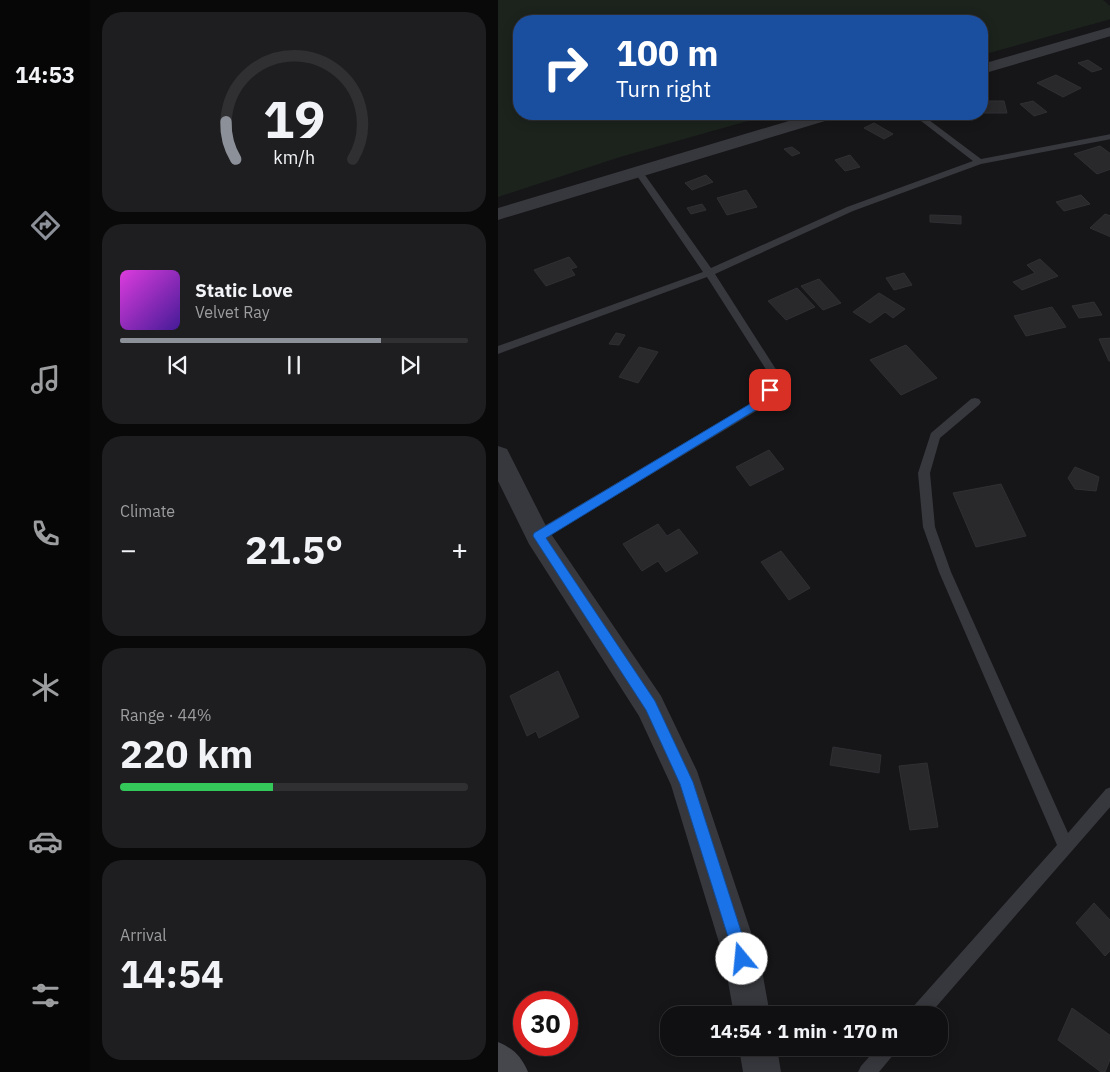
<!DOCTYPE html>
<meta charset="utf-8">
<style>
:root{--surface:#101012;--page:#1e1e20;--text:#f1f3f6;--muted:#9c9d9f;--line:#303032;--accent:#8c9099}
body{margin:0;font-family:"IBM Plex Sans",sans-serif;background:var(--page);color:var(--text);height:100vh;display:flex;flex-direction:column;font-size:19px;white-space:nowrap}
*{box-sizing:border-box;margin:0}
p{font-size:16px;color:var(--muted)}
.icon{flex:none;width:28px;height:28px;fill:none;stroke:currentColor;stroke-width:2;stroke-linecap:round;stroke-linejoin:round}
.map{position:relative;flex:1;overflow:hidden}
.panel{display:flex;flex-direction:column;gap:12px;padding:12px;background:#09090a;width:408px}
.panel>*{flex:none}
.guide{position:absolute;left:15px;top:15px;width:475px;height:105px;border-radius:20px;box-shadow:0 2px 12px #0003,0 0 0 1px var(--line);background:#1a4fa0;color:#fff;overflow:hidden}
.speed{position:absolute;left:15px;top:991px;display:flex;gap:10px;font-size:25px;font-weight:700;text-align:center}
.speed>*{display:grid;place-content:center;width:65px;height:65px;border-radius:50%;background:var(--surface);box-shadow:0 2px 12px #0003,0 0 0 1px var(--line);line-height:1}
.speed .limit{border:8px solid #d22;background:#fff;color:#111}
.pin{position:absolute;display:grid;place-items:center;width:42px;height:42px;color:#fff;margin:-21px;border-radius:10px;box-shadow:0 2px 8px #0006}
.me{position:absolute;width:55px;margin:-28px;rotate:343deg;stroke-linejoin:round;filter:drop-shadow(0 0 4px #0008)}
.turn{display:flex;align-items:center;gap:18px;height:105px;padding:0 20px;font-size:22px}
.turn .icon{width:65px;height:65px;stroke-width:2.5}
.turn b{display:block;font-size:35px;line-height:42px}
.big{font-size:38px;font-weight:800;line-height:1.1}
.panel .card{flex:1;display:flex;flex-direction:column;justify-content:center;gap:8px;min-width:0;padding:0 18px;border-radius:20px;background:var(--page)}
.panel .dial{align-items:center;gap:0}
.dial svg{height:130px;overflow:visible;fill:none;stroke:var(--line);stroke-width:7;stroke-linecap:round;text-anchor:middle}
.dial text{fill:var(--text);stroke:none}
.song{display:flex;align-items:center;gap:15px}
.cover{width:60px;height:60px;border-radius:8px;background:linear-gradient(135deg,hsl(300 70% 55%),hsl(260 70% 35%))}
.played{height:5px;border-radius:2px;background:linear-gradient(90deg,var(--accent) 75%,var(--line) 75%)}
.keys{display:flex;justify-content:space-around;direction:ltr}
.heat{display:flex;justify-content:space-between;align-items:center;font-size:28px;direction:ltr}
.charge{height:8px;border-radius:4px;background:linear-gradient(90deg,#34c759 44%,var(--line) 0)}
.trip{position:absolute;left:162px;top:1006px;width:288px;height:50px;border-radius:20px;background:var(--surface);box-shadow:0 2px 12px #0003,0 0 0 1px var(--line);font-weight:800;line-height:50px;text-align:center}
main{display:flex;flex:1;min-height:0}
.dock{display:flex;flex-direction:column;width:90px;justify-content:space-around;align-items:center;background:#060607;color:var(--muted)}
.dock .icon{width:35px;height:35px}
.dock .selected{color:var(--accent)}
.dock b{font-size:22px;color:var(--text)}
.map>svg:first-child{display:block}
.green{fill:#1c231d}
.building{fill:#29292c;stroke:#303034}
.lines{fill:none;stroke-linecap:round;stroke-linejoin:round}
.lane{fill:#37383d;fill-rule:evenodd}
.street{fill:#37383d;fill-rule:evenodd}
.secondary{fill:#45474d;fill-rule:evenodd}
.route{fill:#1a73e8;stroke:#114b97}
</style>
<main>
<nav class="dock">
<b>14:53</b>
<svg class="icon selected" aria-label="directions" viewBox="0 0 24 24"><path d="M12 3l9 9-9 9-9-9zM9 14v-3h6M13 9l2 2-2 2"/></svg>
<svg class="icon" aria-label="music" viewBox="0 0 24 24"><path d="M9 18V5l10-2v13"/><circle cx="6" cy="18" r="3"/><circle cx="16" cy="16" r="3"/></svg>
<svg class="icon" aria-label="phone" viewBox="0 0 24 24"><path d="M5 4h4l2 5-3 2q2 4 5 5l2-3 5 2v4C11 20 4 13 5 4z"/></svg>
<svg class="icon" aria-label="climate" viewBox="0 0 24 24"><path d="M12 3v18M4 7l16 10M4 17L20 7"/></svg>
<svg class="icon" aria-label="car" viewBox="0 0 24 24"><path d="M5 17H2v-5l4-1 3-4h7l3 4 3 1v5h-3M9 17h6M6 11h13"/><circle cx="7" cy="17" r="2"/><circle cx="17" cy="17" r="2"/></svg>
<svg class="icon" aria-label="filters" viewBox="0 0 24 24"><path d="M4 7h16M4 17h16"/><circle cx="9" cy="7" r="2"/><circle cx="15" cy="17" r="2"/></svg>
</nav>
<section class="panel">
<div class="card dial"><svg viewBox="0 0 100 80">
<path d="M14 69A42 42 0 1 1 86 69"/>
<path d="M14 69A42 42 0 0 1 8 46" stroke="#8c9099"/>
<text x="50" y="56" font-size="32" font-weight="700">19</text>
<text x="50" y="72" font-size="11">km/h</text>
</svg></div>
<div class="card">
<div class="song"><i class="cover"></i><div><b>Static Love</b><p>Velvet Ray</p></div></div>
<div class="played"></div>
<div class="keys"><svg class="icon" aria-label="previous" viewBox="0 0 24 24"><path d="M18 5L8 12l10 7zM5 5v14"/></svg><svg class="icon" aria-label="pause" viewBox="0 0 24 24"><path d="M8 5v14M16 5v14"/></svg><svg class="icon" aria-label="next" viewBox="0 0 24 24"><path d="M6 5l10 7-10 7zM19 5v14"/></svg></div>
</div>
<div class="card"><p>Climate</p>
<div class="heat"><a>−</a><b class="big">21.5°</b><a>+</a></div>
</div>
<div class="card"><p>Range · 44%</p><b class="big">220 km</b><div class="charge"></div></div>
<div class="card"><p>Arrival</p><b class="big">14:54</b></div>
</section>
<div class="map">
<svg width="613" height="1072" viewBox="0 0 613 1072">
<rect width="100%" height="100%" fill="#161618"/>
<path class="green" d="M 0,0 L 605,0 L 612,6 L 613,19 L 484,55 L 484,21 L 21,21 L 21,114 L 275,114 L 122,157 L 0,197 Z"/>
<path class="building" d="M 590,60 L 604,69 L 594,72 L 580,63 Z
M 558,75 L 583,88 L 565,97 L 539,83 Z
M 484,101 L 506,101 L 509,113 L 484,113 Z
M 535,101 L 549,112 L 536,116 L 522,104 Z
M 376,123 L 395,134 L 386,139 L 366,128 Z
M 602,146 L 613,154 L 613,169 L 599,174 L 576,154 Z
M 294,147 L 302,153 L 294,156 L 286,149 Z
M 352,155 L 362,167 L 347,171 L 337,160 Z
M 208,175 L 215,182 L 194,190 L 187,183 Z
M 248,190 L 259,207 L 229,215 L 219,198 Z
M 583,195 L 592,204 L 566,211 L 558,202 Z
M 204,204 L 208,210 L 193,214 L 189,208 Z
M 607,214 L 613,216 L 613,237 L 592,228 Z
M 432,215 L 463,216 L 463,224 L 432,222 Z
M 71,257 L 79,267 L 73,269 L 77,275 L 48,286 L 36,270 Z
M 542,259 L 560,276 L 524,290 L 515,282 L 537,273 L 529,265 Z
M 406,273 L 414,285 L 396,290 L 388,278 Z
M 321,279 L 343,303 L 325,310 L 303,286 Z
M 299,288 L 317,307 L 288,320 L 270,301 Z
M 381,293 L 407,309 L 395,318 L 387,312 L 372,323 L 355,312 Z
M 596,302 L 604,315 L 581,318 L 574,306 Z
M 554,307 L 568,327 L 528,336 L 516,316 Z
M 118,333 L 127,335 L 121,345 L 111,344 Z
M 613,338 L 613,361 L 611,361 L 601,339 Z
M 408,345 L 439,378 L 403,395 L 372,360 Z
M 141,347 L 160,352 L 140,383 L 121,377 Z
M 271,450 L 286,469 L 252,486 L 238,467 Z
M 577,467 L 601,477 L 598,491 L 577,489 L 570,478 Z
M 503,484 L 528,536 L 478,547 L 455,493 Z
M 160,524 L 169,536 L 181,529 L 200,553 L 168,572 L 160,561 L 144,571 L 125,544 Z
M 283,551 L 312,588 L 291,600 L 263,562 Z
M 60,671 L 81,717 L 41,738 L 38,731 L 29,736 L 12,696 Z
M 335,747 L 383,755 L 381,773 L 332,765 Z
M 429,763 L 440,827 L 412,830 L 401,766 Z
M 596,903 L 613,921 L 613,950 L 607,956 L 578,923 Z
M 574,1008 L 613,1036 L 613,1057 L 607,1072 L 603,1072 L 560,1040 Z"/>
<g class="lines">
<path class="lane" d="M 414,114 L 423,114 L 483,159 L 613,134 L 613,139 L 483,164 L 355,211 L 217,274 L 279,371 L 277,390 L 265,407 L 44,540 L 40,541 L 36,540 L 34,536 L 36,532 L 257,401 L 267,389 L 269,371 L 209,277 L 0,354 L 0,346 L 205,272 L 135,170 L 136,168 L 142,168 L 213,268 L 349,207 L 475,161 Z
M 477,398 L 481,399 L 483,402 L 481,405 L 442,438 L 432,473 L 437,527 L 453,572 L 570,833 L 608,789 L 613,787 L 613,806 L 431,1015 L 410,1015 L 413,1009 L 559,845 L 441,572 L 425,527 L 420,473 L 433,433 L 473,399 Z
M 379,1048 L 399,1048 L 396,1054 L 381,1072 L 360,1072 L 363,1066 Z"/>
<path class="street" d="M 613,27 L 613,36 L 484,74 L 484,64 Z
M 314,114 L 340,114 L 337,118 L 0,220 L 0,208 Z
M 0,446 L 9,449 L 49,528 L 163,696 L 199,771 L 262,959 L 272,1015 L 236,1015 L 226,959 L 173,785 L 141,716 L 31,544 L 0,481 Z
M 241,1048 L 279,1048 L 283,1072 L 245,1072 Z"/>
<path class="secondary" d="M 0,1042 C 16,1049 23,1056 30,1072 L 0,1072 Z"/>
</g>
<path class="route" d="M 272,386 L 277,390 L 264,406 L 48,538 L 157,701 L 195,782 L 252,959 L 250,965 L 244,967 L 239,965 L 237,959 L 182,784 L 148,710 L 35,536 L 36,533 L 257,401 L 268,387 Z"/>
</svg>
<div class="speed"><div class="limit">30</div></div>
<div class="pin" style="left:272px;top:390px;background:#d93025"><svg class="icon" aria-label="arrive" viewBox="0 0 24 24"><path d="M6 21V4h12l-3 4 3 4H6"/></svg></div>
<svg class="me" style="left:244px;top:959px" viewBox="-20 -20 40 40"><circle r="19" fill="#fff"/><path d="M0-13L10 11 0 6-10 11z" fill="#1a73e8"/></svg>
<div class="trip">14:54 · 1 min · 170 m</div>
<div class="guide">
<div class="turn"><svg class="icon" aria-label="right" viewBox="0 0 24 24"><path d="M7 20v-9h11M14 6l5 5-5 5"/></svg><div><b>100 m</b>Turn right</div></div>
</div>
</div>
</main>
